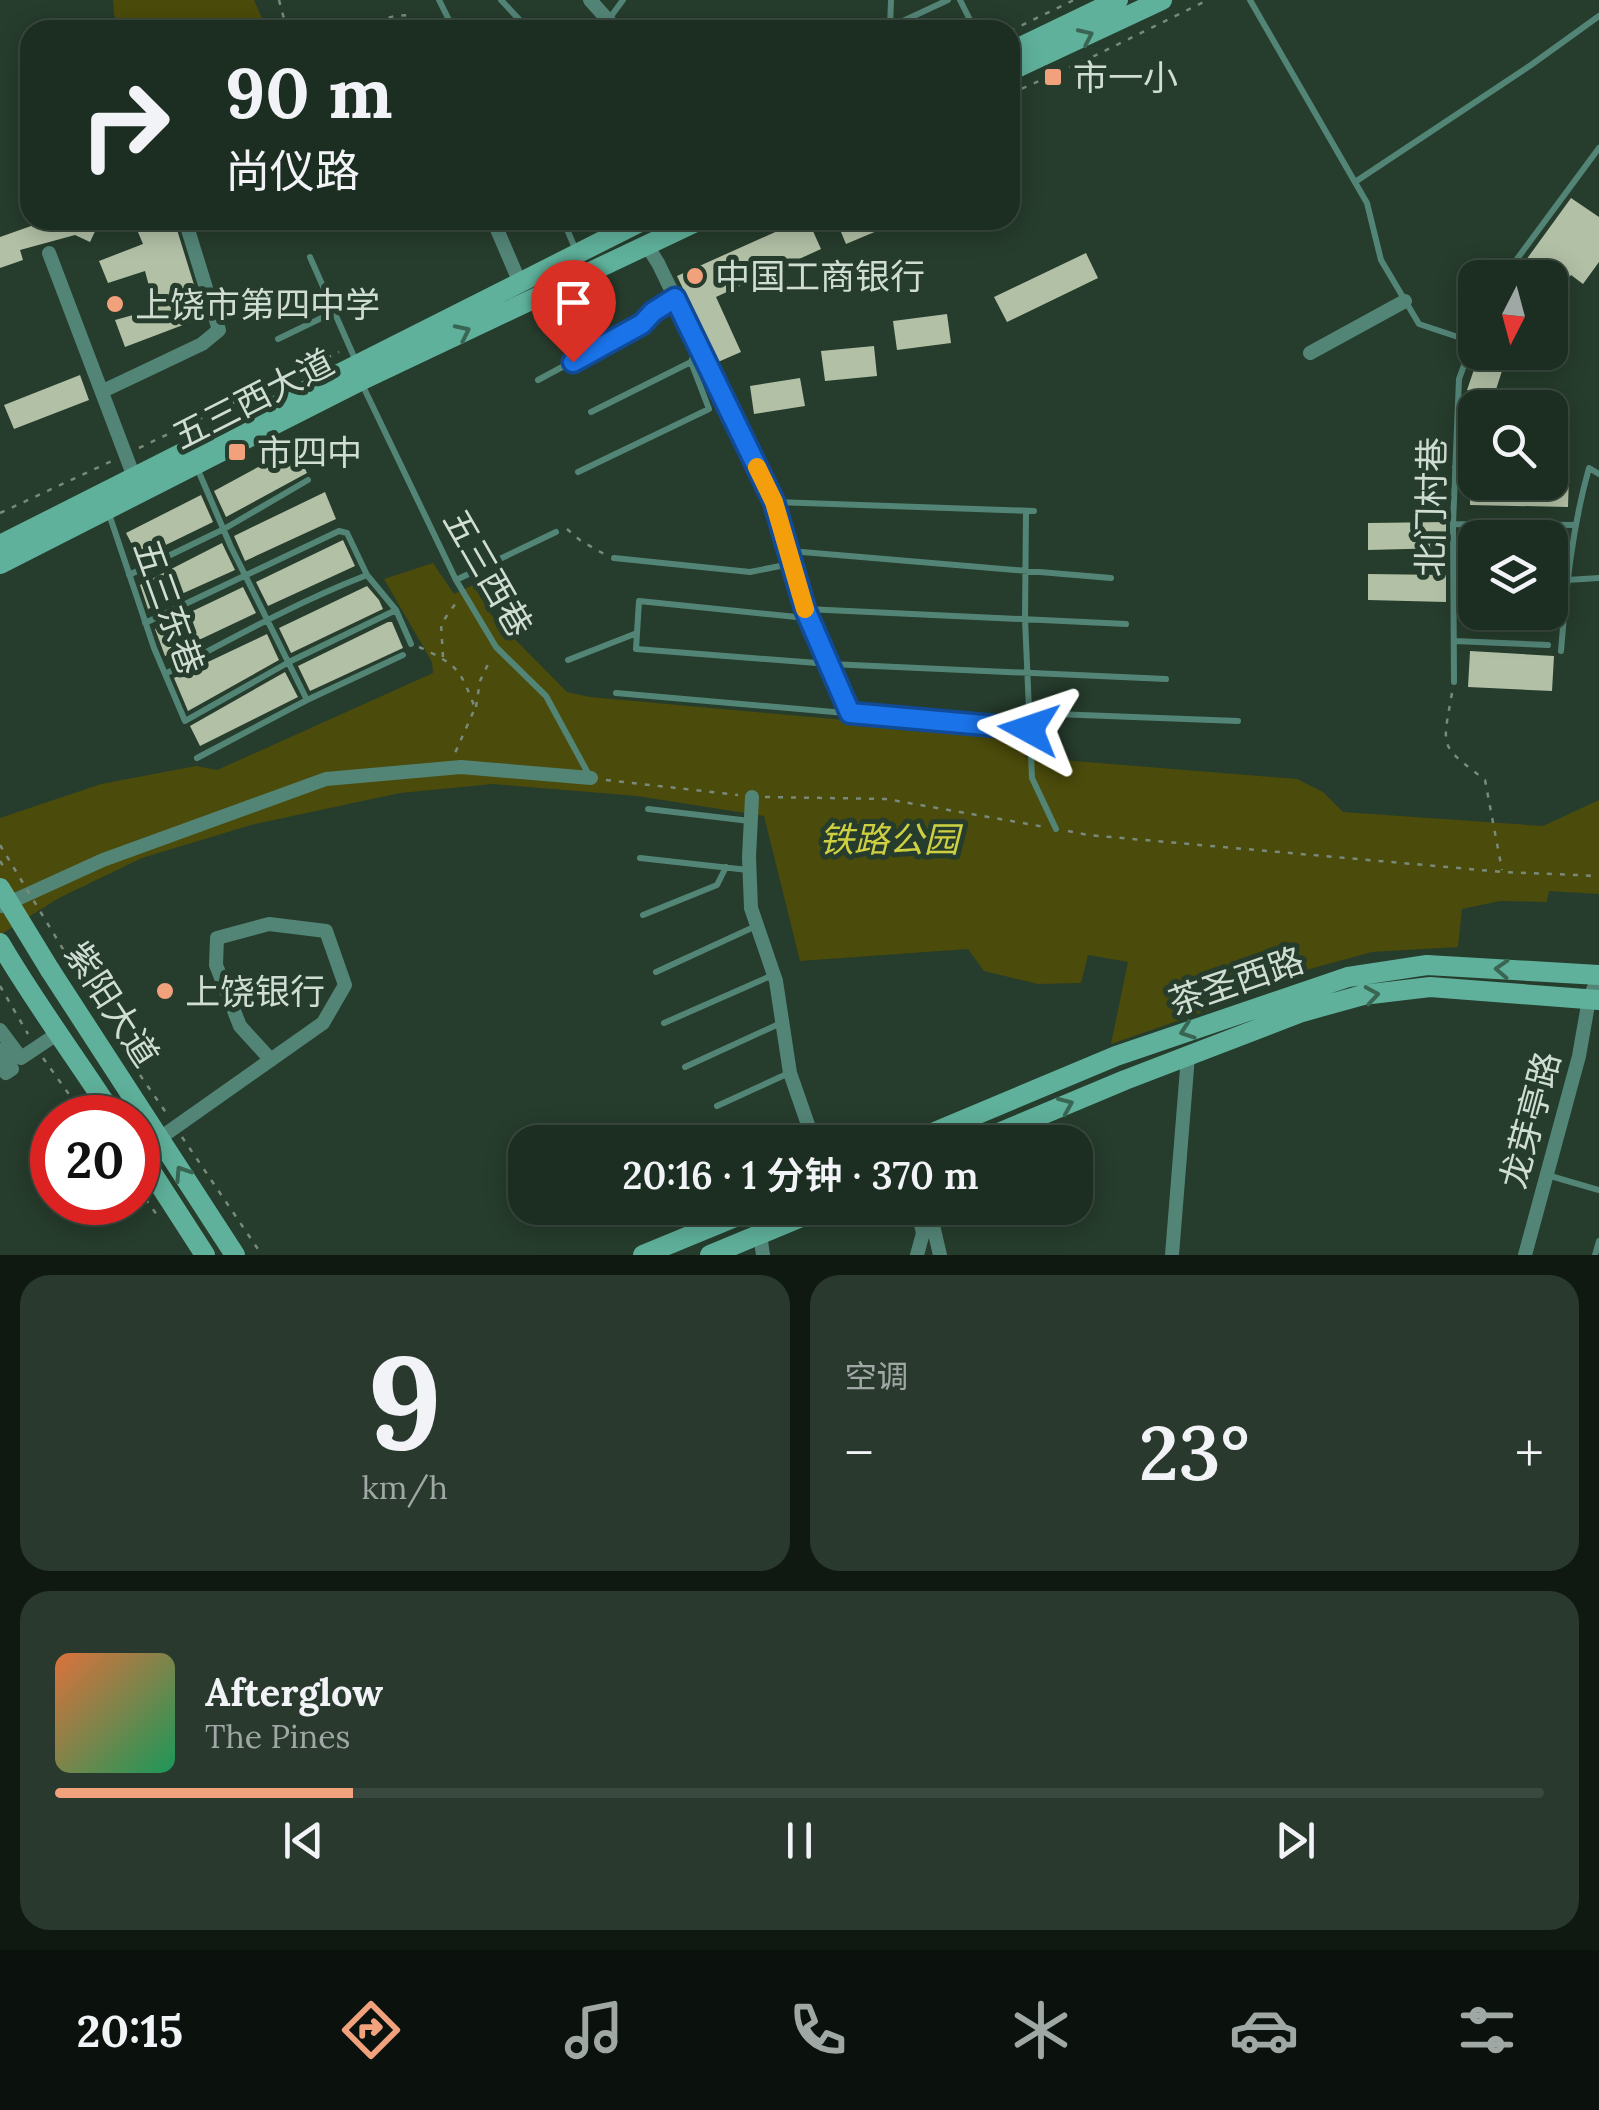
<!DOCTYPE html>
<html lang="zh">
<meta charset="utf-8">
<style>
:root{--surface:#1c2d21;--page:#29392e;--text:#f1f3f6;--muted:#a0a8a5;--line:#3a493f;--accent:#f1a17c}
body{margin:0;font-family:Lora,"Noto Sans SC",serif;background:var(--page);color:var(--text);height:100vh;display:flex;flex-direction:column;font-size:38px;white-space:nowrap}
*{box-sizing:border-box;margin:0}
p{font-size:32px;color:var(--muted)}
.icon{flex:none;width:55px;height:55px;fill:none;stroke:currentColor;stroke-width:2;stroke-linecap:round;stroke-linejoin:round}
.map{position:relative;height:1255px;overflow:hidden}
.side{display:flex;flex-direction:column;gap:20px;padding:20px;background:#0f1912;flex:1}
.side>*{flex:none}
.guide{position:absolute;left:20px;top:20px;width:1000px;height:210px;border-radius:30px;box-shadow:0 5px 25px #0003,0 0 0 2px var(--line);background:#1c2d21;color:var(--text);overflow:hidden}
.needle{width:65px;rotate:186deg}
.controls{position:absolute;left:1458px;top:260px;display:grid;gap:20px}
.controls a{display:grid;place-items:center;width:110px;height:110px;border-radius:20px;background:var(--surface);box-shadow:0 5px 25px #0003,0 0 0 2px var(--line);font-size:50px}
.speed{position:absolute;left:30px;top:1095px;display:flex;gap:20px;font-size:50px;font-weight:700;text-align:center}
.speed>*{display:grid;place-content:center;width:130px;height:130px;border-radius:50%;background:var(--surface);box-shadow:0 5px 25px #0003,0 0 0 2px var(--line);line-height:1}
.speed .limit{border:15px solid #d22;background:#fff;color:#111}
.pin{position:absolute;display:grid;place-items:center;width:85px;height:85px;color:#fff;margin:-102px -42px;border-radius:50% 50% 50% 0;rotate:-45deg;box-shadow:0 0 10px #0007}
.pin .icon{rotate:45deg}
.me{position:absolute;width:110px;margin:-55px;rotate:275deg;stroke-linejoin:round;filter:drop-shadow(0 0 8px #0008)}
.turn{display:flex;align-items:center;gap:35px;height:210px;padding:0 40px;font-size:45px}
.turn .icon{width:130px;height:130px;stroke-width:2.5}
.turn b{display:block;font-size:70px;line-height:85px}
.big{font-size:75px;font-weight:600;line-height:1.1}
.side .widget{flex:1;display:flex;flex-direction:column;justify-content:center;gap:15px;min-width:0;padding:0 35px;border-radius:30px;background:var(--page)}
.side .dial{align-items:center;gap:0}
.dial b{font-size:130px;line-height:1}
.song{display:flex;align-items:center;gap:30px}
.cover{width:120px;height:120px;border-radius:15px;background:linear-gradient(135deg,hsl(20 70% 55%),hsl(150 70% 35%))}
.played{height:10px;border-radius:5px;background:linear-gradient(90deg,var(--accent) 20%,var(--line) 20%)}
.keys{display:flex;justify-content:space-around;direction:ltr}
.heat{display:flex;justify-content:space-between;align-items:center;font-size:55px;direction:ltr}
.side .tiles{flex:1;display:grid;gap:20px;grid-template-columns:1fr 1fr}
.widget:last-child{grid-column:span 2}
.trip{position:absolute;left:508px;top:1125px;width:585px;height:100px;border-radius:30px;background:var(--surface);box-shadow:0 5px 25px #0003,0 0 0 2px var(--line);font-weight:600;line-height:100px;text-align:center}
.dock{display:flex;height:160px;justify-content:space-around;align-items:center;background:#0b120d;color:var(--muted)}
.dock .icon{width:70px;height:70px}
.dock .current{color:var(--accent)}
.dock b{font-size:45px;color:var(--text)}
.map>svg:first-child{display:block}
.green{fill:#4b4b0b}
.building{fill:#b2c0a6}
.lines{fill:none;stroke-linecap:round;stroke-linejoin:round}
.path{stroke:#788a7c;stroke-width:2.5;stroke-dasharray:5 8;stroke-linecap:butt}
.lane{stroke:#538577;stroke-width:6}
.street{stroke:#538577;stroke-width:14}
.secondary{stroke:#5fb19b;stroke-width:20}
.path-bridge{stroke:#788a7c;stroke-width:2.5;stroke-dasharray:5 8;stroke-linecap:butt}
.secondary-bridge{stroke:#5fb19b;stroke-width:20}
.oneway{stroke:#3a6553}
.route-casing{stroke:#114b97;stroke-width:25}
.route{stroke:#1a73e8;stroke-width:18}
.slow{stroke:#f59e0b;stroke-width:18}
.poi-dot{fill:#f1a17c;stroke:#263c2c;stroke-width:4}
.labels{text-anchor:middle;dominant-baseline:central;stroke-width:10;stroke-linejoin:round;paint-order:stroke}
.poi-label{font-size:35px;fill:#d0ddd3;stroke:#263c2c;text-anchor:start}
.street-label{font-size:35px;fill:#d0ddd3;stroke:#263c2c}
.park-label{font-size:35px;font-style:italic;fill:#cfd041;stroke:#263c2c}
</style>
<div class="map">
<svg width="1599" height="1255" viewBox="0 0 1599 1255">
<rect width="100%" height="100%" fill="#263c2c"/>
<path class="green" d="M 113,0 L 254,0 L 267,30 L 120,30 L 114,14 Z
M 433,563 L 454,594 L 473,585 L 492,616 L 567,692 L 590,697 L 1021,736 L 1025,757 L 1297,779 L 1323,792 L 1343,812 L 1543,826 L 1599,800 L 1599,894 L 1549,891 L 1547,902 L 1500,901 L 1462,909 L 1458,947 L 1372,952 L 1317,967 L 1244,989 L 1215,1008 L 1111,1044 L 1128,962 L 1088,955 L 1081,983 L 1038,984 L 984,971 L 968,949 L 800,961 L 764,816 L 637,796 L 493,784 L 400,793 L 251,825 L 142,858 L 59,898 L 0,935 L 0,818 L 101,784 L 196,766 L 217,770 L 433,673 L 432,662 L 384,579 Z"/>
<path class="building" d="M 1571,198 L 1599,217 L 1599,262 L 1583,284 L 1571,275 L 1550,303 L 1550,278 L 1513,278 Z
M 48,220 L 90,220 L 99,223 L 90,242 L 75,235 L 20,250 L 23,260 L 0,268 L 0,237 Z
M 133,220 L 174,220 L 204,317 L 125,347 L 115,320 L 155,309 L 145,271 L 108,283 L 99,261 L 143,244 Z
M 802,220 L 808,220 L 821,249 L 716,297 L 741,352 L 718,362 L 677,276 Z
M 836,220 L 903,220 L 846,244 Z
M 1086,253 L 1098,278 L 1007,322 L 994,297 Z
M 947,314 L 951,343 L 897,350 L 893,321 Z
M 874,346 L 877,376 L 825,381 L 821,351 Z
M 1480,352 L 1508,352 L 1493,399 L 1467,390 Z
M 80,375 L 89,400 L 14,429 L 4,405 Z
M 800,378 L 805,406 L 754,414 L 750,386 Z
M 295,447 L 307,473 L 226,517 L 214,491 Z
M 1550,475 L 1569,476 L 1568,507 L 1470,505 L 1470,482 L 1550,482 Z
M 325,492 L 336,519 L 245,561 L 234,536 Z
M 201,495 L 213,522 L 139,558 L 126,533 Z
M 1446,522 L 1446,548 L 1368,550 L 1368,523 Z
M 343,540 L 355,566 L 268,606 L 256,582 Z
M 222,543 L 235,570 L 148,609 L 140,585 Z
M 1368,574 L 1446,575 L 1446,602 L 1368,600 Z
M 367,586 L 379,600 L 383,609 L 291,653 L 279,628 Z
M 243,587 L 256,613 L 165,656 L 155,629 Z
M 1470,612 L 1553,612 L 1553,627 L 1469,625 Z
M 388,622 L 392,622 L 403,648 L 310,691 L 298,666 Z
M 267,634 L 279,660 L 188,711 L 174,678 Z
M 1470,651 L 1554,656 L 1552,691 L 1468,687 Z
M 285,672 L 298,697 L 200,746 L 190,726 Z"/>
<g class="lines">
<path class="path" d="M 279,0 L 287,30
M 338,30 L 395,16 L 410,15 L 417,30
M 1010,31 L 1074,0
M 1010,94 L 1088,59 L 1208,0
M 717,228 L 734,220
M 139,448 L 339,352
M 0,513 L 114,460
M 567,529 L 581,541 L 606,555
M 419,647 C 458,665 460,669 475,708 L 455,753
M 443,657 L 441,624 L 458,600
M 1452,693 C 1442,750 1439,744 1485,780 L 1502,870
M 476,707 L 480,681 L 491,658
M 606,780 L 738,795
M 765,797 L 886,799 L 1045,827
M 1068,831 L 1088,835 L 1503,872 L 1599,876
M 0,986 L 28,1034
M 43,1058 L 86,1118
M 140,1075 L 167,1114
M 182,1137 L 262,1255
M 138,1188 L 157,1215"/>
<path class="lane" d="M 439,0 L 454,30
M 501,0 L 529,30
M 891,0 L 890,27 L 948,0
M 960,0 L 975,30
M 1250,0 L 1367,203 L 1381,260 L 1419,324 L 1473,342
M 609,19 L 623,0
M 1355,182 L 1531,65 L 1599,16
M 563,220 L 575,248
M 310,257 L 355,359
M 1503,278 L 1599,148
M 278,339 L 334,312
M 538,380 L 642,324 L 653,312 L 674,298
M 361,382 L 456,580 L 496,647 L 546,696 L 589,775
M 591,412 L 691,362
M 1550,466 L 1567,466
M 1455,467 L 1475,466
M 198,470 L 231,547 L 307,700
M 578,472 L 709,409 L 691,362 L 697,346
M 775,502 L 1034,511
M 1026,511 L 1025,619 L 1032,778 L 1056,829
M 109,514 L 154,648 L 185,721 L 289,662 L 396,610 L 367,575 C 297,602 231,639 165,674
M 1453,524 L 1576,525
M 790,551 L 1111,578
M 614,558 L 750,572 L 790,564
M 129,575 L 224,529 L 308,480
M 456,580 L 556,532
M 1567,580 L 1599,578
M 1454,587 L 1475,588
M 1550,590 L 1566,591
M 806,609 L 1126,624
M 396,610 L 411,644
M 807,618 L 639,601 L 636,649 L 830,664 L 1166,679
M 145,623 L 339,531 L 347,533 L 367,575
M 1454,641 L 1548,645
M 1561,651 C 1566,589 1572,528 1589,468 L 1599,474
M 568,660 L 637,633
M 1454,682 L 1453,524 L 1459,379 L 1475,335
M 616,693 L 1029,729
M 1029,713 L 1238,721
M 197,758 L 307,700 L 403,655
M 648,809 L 750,821
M 640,858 L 748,870
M 643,915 L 717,885 L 726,867
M 656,972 L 756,926
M 664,1023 L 773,975
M 685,1067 L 781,1023
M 717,1106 L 789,1073
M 1547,1175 L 1599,1190
M 1595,1255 L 1599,1241"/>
<path class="street" d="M 590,0 L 617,30
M 493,220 L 520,283
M 646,244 L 658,263 L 774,501 L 805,609 L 850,713
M 49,253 L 134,477
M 1310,353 L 1405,301
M 103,391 L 202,344 L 219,330 L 185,220
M 752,797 L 749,857 L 751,908 L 776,981 L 790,1073 L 814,1142
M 2,906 L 103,860 L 326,779 L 461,767 L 591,778
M 0,1030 L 21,1058 L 60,1032
M 0,1050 L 12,1069 L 6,1073 L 0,1067
M 160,1138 L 323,1023 L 345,985 L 326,931 L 269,924 L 217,938 L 216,965 L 240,1026 L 271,1060
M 917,1208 L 923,1233 L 917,1255
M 929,1208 L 940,1255
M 760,1234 L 763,1255
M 1172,1255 L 1188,1056
M 1525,1255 L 1579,1056 L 1589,999 L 1599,976"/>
<path class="secondary" d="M 1010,52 L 1118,0
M 1010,71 L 1162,0
M 0,545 L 644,220
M 0,564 L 360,381 L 700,220
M 0,943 C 35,1003 77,1059 115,1118
M 50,970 L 235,1255
M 911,1142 L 1116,1056 L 1348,977 L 1427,965 L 1599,975
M 977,1142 L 1125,1080 L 1302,1012 L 1363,995 L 1430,987 L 1599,1000
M 138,1151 L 205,1255
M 643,1255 L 757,1208
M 710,1255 L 823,1208"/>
<path class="path-bridge" d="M 0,845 L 69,959
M 0,861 L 7,872"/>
<path class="secondary-bridge" d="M 0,888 L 50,970"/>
</g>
<defs><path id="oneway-chevron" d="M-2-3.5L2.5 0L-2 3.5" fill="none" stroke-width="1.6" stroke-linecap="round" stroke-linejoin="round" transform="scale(2.5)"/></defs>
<g class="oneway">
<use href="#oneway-chevron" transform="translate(1086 36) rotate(-25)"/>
<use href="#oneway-chevron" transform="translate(463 332) rotate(-26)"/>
<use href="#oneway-chevron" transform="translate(1502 969) rotate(-177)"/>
<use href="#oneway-chevron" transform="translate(1372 995) rotate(-9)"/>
<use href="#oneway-chevron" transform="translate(1187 1031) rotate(161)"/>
<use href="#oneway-chevron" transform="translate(1066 1105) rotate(-23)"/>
<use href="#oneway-chevron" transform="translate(182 1173) rotate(-123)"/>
</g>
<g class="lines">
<defs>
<path id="route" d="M 573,362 L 642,324 L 653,312 L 675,298 L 774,502 L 805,609 L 850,713 L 1029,729"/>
</defs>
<use href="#route" class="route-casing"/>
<use href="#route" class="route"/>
<path class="slow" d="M 757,467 L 774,502 L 805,609"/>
</g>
<g class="poi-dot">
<rect x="1043" y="67" width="20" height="20" rx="5"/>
<circle cx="695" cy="276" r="10"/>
<circle cx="115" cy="304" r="10"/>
<rect x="227" y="442" width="20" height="20" rx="5"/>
<circle cx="165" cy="991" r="10"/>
</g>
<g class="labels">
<g class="poi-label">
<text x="1073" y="77">市一小</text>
<text x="715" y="276">中国工商银行</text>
<text x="135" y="304">上饶市第四中学</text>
<text x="257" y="452">市四中</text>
<text x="185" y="991">上饶银行</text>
</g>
<g class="street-label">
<text transform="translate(253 399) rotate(-27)">五三西大道</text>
<text transform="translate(1431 507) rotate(-89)">北门村巷</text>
<text transform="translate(488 573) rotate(60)">五三西巷</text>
<text transform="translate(169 607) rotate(70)">五三东巷</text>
<text transform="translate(1236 981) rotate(-19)">茶圣西路</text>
<text transform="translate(112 1004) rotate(57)">紫阳大道</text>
<text transform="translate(1530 1120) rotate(-75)">龙芽亭路</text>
</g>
<g class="park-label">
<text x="889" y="839">铁路公园</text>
</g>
</g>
</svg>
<div class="controls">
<a><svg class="needle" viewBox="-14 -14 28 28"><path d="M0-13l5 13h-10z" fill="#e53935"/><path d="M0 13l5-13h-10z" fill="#a0a8a5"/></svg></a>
<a><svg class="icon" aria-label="search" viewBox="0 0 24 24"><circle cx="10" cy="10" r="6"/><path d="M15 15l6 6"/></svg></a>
<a><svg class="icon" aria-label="layers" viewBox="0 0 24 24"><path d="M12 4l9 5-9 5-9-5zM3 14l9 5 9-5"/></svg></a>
</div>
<div class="speed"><div class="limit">20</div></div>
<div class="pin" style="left:573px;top:362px;background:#d93025"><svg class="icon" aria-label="arrive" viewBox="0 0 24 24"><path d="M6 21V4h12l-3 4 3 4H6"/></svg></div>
<svg class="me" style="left:1029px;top:729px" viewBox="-20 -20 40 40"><path d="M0-17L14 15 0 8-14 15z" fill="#1a73e8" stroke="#fff" stroke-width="4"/></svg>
<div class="trip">20:16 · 1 分钟 · 370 m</div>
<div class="guide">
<div class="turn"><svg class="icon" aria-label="right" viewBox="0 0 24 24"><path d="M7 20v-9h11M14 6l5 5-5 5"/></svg><div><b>90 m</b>尚仪路</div></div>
</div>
</div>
<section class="side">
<div class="tiles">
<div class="widget dial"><b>9</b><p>km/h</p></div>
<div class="widget"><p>空调</p>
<div class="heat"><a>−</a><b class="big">23°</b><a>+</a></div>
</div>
<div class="widget">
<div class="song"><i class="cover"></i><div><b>Afterglow</b><p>The Pines</p></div></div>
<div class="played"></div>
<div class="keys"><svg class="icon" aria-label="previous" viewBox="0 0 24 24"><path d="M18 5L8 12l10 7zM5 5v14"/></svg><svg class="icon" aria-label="pause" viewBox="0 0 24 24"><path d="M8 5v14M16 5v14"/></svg><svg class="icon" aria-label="next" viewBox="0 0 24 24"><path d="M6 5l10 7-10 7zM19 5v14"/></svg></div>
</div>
</div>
</section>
<nav class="dock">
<b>20:15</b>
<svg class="icon current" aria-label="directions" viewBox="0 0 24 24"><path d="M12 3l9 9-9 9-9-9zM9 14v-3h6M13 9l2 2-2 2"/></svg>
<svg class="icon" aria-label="music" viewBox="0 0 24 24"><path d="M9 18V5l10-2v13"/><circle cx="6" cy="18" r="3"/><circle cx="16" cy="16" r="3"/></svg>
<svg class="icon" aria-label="phone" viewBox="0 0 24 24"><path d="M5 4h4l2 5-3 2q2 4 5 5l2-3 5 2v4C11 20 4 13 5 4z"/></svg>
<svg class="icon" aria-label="climate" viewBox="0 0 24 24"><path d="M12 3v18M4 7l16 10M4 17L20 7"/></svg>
<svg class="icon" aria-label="car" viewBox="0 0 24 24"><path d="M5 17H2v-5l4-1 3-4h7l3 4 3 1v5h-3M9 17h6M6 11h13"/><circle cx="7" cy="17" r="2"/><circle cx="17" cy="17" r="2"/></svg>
<svg class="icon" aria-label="filters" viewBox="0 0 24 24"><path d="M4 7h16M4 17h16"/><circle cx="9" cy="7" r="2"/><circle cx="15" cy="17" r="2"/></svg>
</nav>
